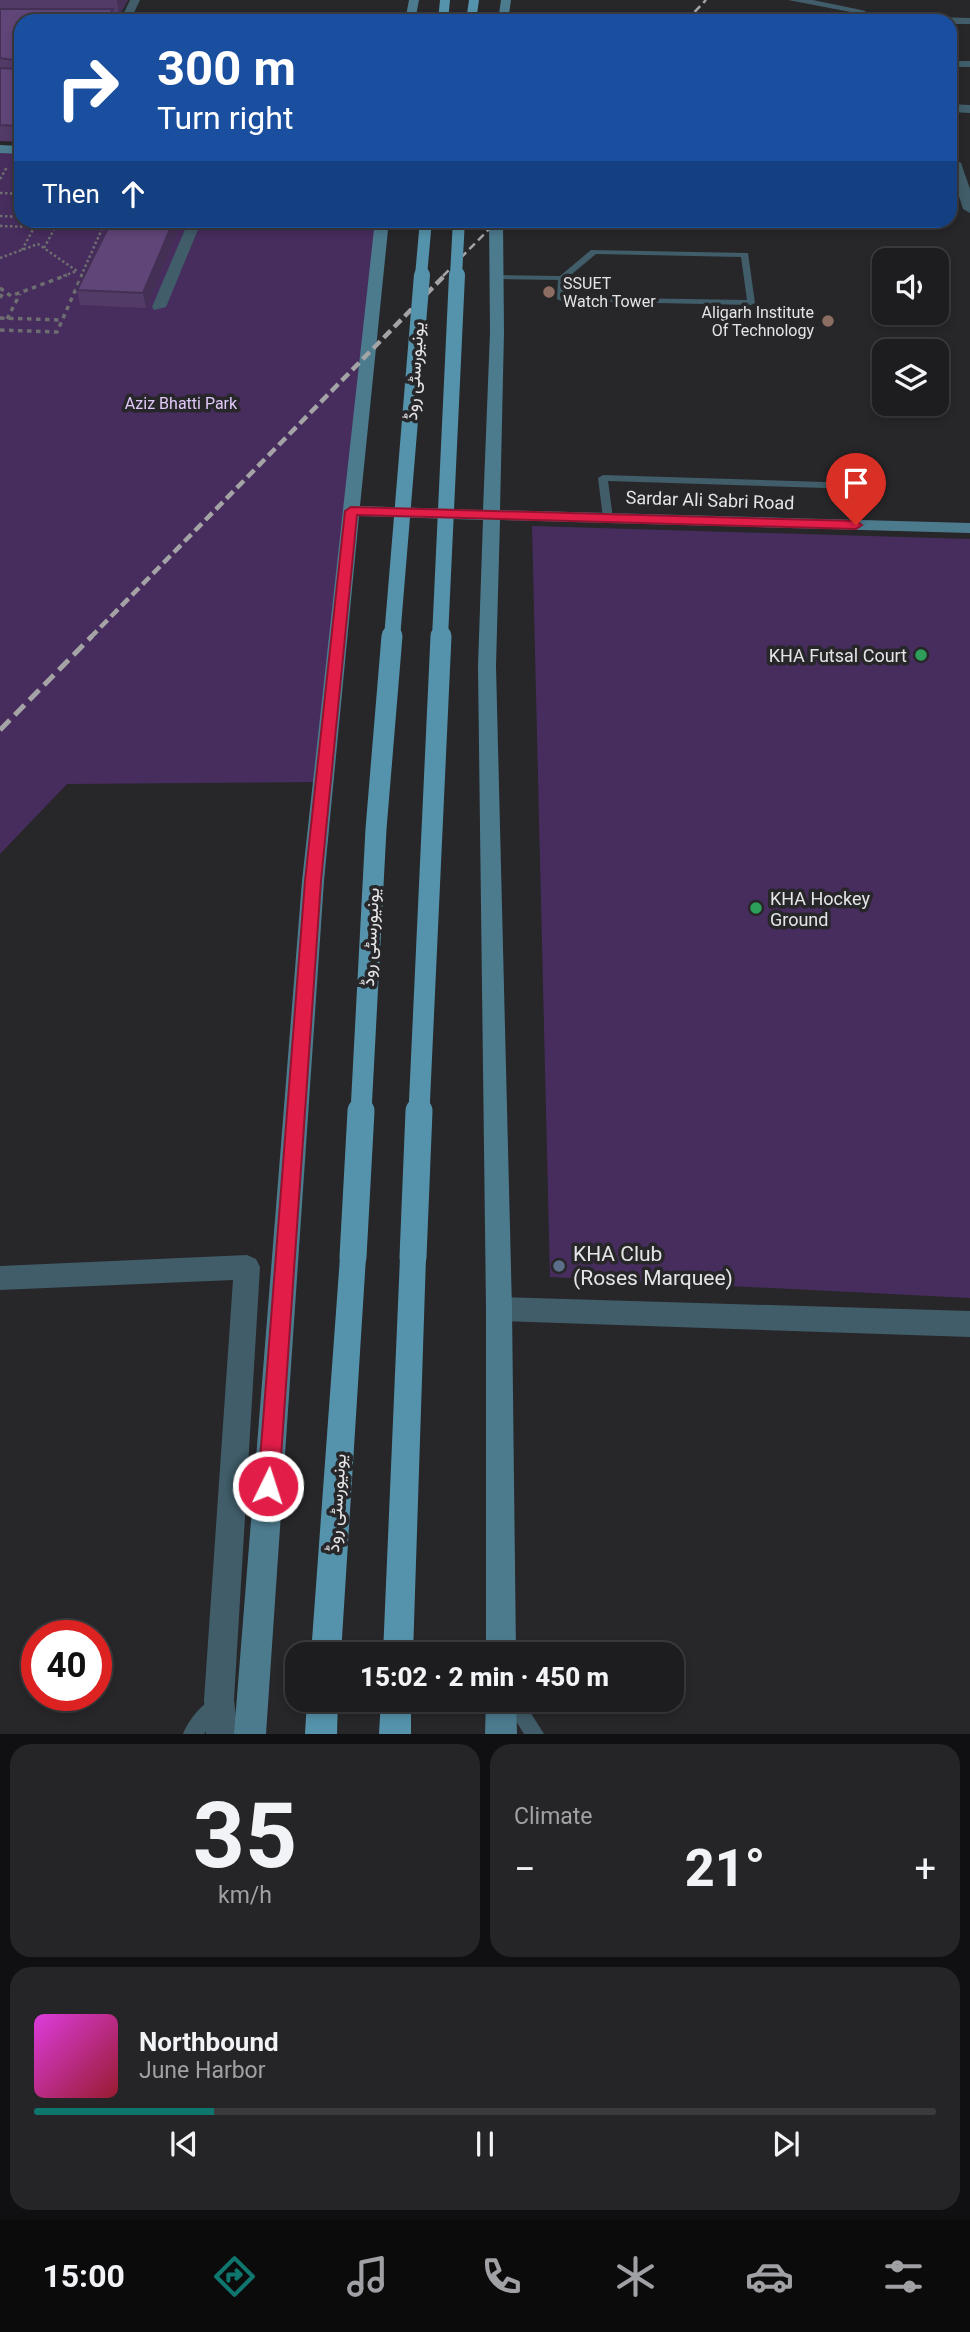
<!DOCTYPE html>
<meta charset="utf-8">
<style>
:root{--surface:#1d1c1f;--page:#252528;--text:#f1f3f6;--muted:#a0a1a4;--line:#3b3a3d;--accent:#0f766e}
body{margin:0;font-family:Roboto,Vazirmatn,sans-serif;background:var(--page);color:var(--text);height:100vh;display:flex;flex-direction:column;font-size:26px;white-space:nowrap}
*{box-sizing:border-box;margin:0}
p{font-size:23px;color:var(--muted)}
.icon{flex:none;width:38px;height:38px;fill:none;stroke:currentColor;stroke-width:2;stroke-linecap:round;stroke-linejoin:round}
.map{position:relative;height:1734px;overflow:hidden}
.sheet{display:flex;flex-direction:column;gap:10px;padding:10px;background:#100f11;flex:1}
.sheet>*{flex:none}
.top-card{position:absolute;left:14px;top:14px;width:943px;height:214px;border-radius:21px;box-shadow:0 4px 10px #0003,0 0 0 2px var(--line);background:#1a4fa0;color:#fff;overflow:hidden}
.fabs{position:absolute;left:872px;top:248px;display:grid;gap:14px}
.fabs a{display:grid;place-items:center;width:77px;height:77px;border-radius:14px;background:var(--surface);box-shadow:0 4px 10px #0003,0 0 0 2px var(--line);font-size:35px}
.speed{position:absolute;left:21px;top:1620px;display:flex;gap:14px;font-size:35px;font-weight:700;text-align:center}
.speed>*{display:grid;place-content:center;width:91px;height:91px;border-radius:50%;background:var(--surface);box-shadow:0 4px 10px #0003,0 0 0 2px var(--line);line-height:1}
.speed .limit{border:10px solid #d22;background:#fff;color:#111}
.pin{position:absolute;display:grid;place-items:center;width:60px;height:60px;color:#fff;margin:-72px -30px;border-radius:50% 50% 50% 0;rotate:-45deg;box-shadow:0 0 7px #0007}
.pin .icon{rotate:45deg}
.me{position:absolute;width:77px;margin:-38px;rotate:4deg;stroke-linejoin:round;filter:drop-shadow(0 0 5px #0008)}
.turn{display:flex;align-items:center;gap:24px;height:147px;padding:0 28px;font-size:32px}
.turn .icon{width:91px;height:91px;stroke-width:2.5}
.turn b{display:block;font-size:49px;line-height:60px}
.then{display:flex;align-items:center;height:66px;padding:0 28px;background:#0003;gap:14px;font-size:26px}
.big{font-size:52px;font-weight:800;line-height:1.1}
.sheet .card{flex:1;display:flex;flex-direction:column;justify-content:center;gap:10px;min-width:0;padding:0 24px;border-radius:21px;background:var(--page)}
.sheet .dial{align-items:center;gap:0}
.dial b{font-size:91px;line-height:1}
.song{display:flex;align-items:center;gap:21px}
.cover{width:84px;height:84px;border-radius:10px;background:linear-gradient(135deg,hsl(300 70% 55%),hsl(350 70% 35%))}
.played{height:7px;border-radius:4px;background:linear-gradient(90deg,var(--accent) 20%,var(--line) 20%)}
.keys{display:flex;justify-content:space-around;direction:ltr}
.heat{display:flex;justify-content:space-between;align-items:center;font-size:38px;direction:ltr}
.sheet .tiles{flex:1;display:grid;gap:10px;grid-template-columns:1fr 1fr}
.card:last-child{grid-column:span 2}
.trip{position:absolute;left:285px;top:1642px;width:399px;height:70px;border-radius:21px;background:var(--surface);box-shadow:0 4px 10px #0003,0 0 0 2px var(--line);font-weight:800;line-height:70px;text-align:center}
.menu{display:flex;height:112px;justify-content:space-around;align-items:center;background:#0c0b0c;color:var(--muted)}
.menu .icon{width:49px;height:49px}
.menu .active{color:var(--accent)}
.menu b{font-size:32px;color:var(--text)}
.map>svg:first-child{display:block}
.green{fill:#472d5d}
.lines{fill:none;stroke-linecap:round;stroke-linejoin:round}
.path-far1{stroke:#6e6d70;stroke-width:2.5;stroke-dasharray:2.5 2.5;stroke-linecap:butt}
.path{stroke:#6e6d70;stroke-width:3.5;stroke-dasharray:4.5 4.5;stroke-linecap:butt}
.lane{fill:#405d69;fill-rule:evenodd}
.street{fill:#405d69;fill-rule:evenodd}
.secondary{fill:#4c7b8e;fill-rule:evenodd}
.primary{fill:#5493ab;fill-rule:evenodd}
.rail-far2{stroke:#a4a3a5;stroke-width:2.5;stroke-dasharray:8 4.5;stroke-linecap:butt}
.rail-far1{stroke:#a4a3a5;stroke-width:4.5;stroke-dasharray:10 5;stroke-linecap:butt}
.rail{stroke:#a4a3a5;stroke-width:5;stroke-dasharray:14 7;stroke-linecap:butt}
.primary-bridge-far3{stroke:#5493ab;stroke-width:12}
.primary-bridge-far2{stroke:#5493ab;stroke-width:16}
.primary-bridge-far1{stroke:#5493ab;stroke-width:21}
.primary-bridge{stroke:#5493ab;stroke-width:27}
.wall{fill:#533b67}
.shaded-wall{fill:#433054}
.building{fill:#604578;stroke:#433054;stroke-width:2}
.route{fill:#e11d48;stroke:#92132f;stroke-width:2}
.education-dot{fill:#8d6e63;stroke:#272629;stroke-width:2.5}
.leisure-dot{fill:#2e9e5b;stroke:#272629;stroke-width:2.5}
.service-dot{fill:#5c6f8a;stroke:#272629;stroke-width:2.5}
.labels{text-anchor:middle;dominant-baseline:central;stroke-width:7;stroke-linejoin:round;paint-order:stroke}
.far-poi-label{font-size:16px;fill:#e5e4e6;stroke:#272629;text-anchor:start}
.far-park-label{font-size:16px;fill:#e0c8f8;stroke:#272629}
.street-label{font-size:18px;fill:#e5e4e6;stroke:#272629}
.poi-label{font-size:18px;fill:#e5e4e6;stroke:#272629;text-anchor:end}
.near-poi-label{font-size:21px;fill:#e5e4e6;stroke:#272629;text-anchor:start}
</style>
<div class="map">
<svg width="970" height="1734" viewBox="0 0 970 1734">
<rect width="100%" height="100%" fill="#272629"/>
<path class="green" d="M 0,150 L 21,151 L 21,220 L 382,221 L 323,782 L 67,784 L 0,854 Z
M 532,526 L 970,539 L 970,1298 L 550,1277 Z"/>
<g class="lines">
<path class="path-far1" d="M 0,179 L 7,167
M 0,193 L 21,194
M 0,216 L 21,217
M 0,226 L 103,229
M 44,248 L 59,220
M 22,250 L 38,220
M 0,258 L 38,244 L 77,271 L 63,276
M 81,276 L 106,220"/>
<path class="path" d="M 0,288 L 11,296 L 67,275
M 0,298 L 4,291
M 0,318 L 62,320
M 7,319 L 20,294
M 0,330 L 57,332 L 82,275"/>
<path class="lane" d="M 591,250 L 748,253 L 755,303 L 751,305 L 561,301 L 557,299 L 558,280 L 496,279 L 492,277 L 496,275 L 560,276 ZM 596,254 L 741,257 L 747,300 L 565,297 L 566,279 Z
M 603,475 L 856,483 L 861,486 L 856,489 L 608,481 L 613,518 L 608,521 L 603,518 L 598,478 Z
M 214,1698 L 220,1701 L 223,1707 L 220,1713 L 204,1734 L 183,1734 C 188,1721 202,1703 214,1698 Z
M 502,1699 L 522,1699 L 544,1734 L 524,1734 Z"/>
<path class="street" d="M 130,0 L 140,0 L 130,21 L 120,21 Z
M 788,0 L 813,0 L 866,11 L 861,14 Z
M 863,15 L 970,18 L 970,24 L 950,24 L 950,21 L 859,20 L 858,18 Z
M 950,61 L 970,61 L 970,67 L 950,67 Z
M 950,104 L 970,105 L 970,113 L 950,112 Z
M 955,159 L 961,163 L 970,189 L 970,213 L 963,209 L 950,168 L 950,161 Z
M 189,220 L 202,220 L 166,307 L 154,310 L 152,307 Z
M 247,1255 L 256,1259 L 260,1267 L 234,1700 L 238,1734 L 206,1734 L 204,1700 L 233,1280 L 0,1290 L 0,1266 Z
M 499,1297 L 970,1311 L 970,1337 L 499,1321 L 490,1318 L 486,1309 L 490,1300 Z"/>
<path class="secondary" d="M 409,0 L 419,0 L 415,21 L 405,21 Z
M 501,0 L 511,0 L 508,21 L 498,21 Z
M 0,145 L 21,146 L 21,154 L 0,153 Z
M 375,220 L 389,220 L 360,506 L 483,510 L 490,332 L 489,220 L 503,220 L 504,332 L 500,510 L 970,523 L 970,533 L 500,520 L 496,666 L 512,1309 L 516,1654 L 486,1654 L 486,1309 L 478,666 L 483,520 L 359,516 L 324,881 L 266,1734 L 234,1734 L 302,881 Z
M 486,1699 L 516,1699 L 517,1734 L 485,1734 Z"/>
<path class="primary" d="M 440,0 L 450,0 L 448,21 L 438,21 Z
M 469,0 L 479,0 L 476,21 L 466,21 Z
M 353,1245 L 362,1249 L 366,1257 L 341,1654 L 311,1654 L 340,1257 L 344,1249 Z
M 413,1245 L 422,1249 L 426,1257 L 413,1654 L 383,1654 L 400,1257 L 404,1249 Z
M 307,1699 L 338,1699 L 337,1734 L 305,1734 Z
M 381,1699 L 411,1699 L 411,1734 L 379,1734 Z"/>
<path class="rail-far2" d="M 686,21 L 706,0
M 443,276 L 498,220"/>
<path class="rail-far1" d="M 90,638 L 445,275"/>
<path class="rail" d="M 0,730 L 92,636"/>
<path class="primary-bridge-far3" d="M 421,276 L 426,220
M 456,276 L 459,220"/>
<path class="primary-bridge-far2" d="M 392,638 L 422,275
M 440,638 L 457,275"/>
<path class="primary-bridge-far1" d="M 361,1112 L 376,829 L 392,636
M 419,1112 L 441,636"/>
<path class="primary-bridge" d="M 353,1257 L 361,1111
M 413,1257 L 419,1111"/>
</g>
<path class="wall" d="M 0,0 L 128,0 L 120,14 L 398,18 L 398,21 L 21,21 L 21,142 L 0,141 Z
M 112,220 L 174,220 L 177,234 L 146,308 L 80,305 L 77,290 Z"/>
<path class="shaded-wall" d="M 117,0 L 128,0 L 119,15 Z
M 174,220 L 177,234 L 146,308 L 143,293 Z"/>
<path class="building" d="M 0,9 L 113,9 L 110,14 L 398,18 L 398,21 L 21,21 L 21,126 L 0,125 L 0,68 L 17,69 L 20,61 L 0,58 Z
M 112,220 L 174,220 L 143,293 L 77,290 Z"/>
<path class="route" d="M 351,507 L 856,521 L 862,525 L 856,529 L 357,515 L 321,881 L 279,1486 L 276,1494 L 268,1497 L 261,1494 L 258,1486 L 305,881 L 345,511 Z"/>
<g class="education-dot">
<circle cx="549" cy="292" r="7"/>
<circle cx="828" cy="321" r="7"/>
</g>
<g class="leisure-dot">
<circle cx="921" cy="655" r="7"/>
<circle cx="756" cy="908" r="7"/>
</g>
<circle class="service-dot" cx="559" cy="1266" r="7"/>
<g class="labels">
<g class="far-poi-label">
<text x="563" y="283">SSUET<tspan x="563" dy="18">Watch Tower</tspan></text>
<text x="814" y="312" text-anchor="end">Aligarh Institute<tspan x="814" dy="18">Of Technology</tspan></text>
</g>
<g class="far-park-label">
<text x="181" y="403">Aziz Bhatti Park</text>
</g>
<g class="street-label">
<text transform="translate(414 371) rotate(-86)">یونیورسٹی روڈ</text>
<text transform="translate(710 500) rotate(2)">Sardar Ali Sabri Road</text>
<text transform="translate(370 937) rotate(-87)">یونیورسٹی روڈ</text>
<text transform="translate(336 1503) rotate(-86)">یونیورسٹی روڈ</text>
</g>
<g class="poi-label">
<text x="907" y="655">KHA Futsal Court</text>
<text x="770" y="898" text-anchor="start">KHA Hockey<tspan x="770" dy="21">Ground</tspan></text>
</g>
<g class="near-poi-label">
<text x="573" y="1254">KHA Club<tspan x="573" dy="24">(Roses Marquee)</tspan></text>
</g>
</g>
</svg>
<div class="fabs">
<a><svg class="icon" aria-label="sound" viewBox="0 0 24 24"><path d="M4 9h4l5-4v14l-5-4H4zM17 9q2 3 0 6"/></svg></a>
<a><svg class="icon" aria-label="layers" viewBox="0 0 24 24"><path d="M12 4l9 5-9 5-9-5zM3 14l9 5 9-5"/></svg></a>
</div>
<div class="speed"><div class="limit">40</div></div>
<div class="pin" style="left:856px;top:525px;background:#d93025"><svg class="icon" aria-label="arrive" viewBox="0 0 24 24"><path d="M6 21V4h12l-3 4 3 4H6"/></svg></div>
<svg class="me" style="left:268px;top:1486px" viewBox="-20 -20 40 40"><circle r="17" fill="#e11d48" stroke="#fff" stroke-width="3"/><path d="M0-11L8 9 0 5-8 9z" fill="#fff"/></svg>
<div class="trip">15:02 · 2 min · 450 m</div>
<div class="top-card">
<div class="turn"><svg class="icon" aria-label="right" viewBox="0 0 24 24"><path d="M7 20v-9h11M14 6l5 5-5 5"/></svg><div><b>300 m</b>Turn right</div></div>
<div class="then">Then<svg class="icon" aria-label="ahead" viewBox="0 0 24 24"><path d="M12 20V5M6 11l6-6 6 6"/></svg></div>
</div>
</div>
<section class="sheet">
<div class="tiles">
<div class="card dial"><b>35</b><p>km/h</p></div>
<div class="card"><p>Climate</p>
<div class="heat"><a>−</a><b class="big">21°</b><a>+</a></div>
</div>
<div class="card">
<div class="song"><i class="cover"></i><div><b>Northbound</b><p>June Harbor</p></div></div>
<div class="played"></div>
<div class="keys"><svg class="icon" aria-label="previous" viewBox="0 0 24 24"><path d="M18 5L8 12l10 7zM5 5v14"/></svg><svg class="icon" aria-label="pause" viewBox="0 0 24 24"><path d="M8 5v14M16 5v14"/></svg><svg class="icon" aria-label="next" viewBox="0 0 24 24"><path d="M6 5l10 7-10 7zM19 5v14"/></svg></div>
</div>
</div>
</section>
<nav class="menu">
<b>15:00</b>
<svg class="icon active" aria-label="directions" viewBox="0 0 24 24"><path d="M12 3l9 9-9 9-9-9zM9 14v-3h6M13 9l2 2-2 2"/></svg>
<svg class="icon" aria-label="music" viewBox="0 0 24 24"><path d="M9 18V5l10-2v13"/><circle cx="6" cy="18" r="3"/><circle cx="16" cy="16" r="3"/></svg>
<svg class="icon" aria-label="phone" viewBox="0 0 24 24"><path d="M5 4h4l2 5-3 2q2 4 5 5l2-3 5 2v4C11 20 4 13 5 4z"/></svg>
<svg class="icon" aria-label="climate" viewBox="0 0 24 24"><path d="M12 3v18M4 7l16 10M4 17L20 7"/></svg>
<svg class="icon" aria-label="car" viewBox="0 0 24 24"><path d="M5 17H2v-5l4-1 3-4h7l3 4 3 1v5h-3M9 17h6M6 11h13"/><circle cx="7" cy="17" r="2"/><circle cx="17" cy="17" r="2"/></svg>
<svg class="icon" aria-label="filters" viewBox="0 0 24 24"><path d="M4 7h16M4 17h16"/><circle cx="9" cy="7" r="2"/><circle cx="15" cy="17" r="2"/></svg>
</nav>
